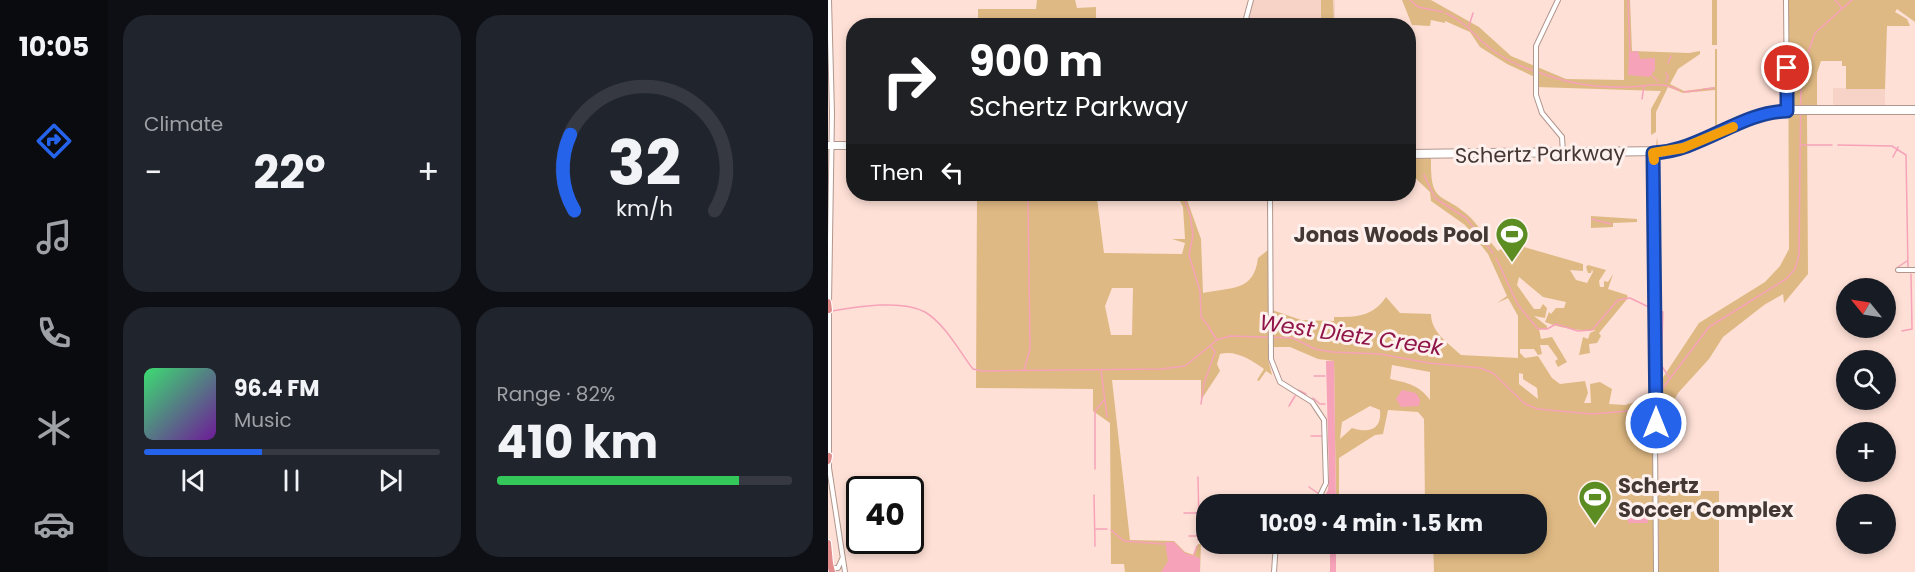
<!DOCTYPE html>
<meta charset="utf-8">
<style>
:root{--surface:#171b24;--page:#20242c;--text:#f1f3f6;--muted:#9ea1a6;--line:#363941;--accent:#2563eb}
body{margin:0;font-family:Poppins,sans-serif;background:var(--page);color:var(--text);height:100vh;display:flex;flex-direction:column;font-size:22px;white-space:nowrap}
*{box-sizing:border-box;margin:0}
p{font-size:20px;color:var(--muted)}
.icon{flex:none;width:33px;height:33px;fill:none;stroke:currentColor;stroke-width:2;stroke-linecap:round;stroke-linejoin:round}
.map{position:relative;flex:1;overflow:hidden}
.details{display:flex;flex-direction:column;gap:15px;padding:15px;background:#0d0f14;width:720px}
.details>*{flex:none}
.hud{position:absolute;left:18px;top:18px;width:570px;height:183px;border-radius:24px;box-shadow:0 3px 9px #0003;background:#202124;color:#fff;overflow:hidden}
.needle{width:39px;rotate:300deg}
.buttons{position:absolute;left:1008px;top:278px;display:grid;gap:12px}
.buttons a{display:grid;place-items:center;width:60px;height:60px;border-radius:50%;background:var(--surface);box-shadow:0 3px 9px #0003;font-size:30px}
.speed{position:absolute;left:18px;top:476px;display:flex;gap:12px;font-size:30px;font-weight:700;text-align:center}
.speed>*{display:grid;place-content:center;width:78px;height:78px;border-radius:50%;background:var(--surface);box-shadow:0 3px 9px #0003;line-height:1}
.speed .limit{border:3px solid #111;border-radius:9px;background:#fff;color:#111}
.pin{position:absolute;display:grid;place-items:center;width:51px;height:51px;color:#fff;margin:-26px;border:3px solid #fff;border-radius:50%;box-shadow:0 2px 6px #0007}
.me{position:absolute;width:66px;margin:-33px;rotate:0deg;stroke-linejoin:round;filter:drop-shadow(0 0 4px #0008)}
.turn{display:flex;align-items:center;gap:21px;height:126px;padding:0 24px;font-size:27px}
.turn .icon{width:78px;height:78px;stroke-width:2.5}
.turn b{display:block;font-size:42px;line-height:51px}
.then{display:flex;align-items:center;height:57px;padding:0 24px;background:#0003;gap:12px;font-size:22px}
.big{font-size:45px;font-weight:700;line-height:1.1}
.details .widget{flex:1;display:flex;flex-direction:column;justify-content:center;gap:9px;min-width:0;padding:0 21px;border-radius:24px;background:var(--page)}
.details .dial{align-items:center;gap:0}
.dial svg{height:156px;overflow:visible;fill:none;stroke:var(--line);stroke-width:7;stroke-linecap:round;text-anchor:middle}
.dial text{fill:var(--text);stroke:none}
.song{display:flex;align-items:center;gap:18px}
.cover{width:72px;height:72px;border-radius:9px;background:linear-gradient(135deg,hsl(140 70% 55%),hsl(280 70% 35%))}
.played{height:6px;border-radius:3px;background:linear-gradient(90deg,var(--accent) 40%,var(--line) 40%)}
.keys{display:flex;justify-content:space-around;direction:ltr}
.heat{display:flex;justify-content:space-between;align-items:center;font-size:33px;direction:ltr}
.charge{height:9px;border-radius:4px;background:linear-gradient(90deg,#34c759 82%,var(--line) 0)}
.details .tiles{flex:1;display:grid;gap:15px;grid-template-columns:repeat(2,1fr)}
.trip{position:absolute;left:368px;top:494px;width:351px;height:60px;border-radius:24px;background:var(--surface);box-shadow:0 3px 9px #0003;font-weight:700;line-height:60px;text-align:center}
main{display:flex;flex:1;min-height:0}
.tabs{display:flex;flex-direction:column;width:108px;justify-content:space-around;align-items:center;background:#090b0e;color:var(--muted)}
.tabs .icon{width:42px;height:42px}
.tabs .active{color:var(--accent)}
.tabs b{font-size:27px;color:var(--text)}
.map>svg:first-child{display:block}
.built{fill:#f7d2c6}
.green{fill:#dfb983;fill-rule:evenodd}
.water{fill:#f6a2b8}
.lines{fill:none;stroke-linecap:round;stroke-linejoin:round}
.stream{stroke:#f6a2b8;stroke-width:1.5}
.secondary-casing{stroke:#b1968d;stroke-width:6}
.highway-casing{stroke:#fff;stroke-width:8}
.secondary{stroke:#fff;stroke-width:4}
.highway{stroke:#e28d8c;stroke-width:6}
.highway-bridge-casing{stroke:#fff;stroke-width:8;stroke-linecap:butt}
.highway-bridge{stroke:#e28d8c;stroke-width:6}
.route-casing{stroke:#184099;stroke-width:15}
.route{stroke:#2563eb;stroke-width:10}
.slow{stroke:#f59e0b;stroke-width:10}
.labels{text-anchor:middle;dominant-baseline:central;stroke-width:6;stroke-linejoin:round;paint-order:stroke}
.street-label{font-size:21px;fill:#443834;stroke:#fef1ed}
.poi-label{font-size:21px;font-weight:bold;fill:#443834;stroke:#fef1ed;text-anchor:end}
.water-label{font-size:22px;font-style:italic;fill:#8f1549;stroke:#fef1ed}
</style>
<main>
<nav class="tabs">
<b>10:05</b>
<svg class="icon active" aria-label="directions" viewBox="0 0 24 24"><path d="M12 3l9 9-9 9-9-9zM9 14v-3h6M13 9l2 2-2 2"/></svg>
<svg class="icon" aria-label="music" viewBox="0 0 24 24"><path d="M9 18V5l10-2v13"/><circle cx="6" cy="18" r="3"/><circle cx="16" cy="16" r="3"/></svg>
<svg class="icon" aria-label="phone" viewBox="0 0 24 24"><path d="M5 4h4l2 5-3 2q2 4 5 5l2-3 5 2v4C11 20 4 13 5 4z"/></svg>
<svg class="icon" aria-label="climate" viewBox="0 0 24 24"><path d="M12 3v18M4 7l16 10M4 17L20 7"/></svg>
<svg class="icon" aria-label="car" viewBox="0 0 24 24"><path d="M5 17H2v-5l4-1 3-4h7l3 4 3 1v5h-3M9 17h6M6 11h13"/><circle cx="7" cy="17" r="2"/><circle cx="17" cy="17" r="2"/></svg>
</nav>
<section class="details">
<div class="tiles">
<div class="widget"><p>Climate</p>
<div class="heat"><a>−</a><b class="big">22°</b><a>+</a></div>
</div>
<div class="widget dial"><svg viewBox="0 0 100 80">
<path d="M14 69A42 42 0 1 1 86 69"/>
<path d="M14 69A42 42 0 0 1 12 30" stroke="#2563eb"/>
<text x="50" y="56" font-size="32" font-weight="700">32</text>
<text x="50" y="72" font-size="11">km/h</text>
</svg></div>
<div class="widget">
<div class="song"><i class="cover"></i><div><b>96.4 FM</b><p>Music</p></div></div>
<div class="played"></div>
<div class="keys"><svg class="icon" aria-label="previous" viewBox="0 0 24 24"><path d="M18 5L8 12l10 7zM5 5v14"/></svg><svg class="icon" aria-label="pause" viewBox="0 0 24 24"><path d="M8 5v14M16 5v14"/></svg><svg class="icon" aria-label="next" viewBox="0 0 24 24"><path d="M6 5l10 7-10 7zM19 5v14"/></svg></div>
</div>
<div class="widget"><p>Range · 82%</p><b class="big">410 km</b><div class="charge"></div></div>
</div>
</section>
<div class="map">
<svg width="1087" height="572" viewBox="0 0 1087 572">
<rect width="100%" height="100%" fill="#fee0d6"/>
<path class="built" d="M 426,0 L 507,0 L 507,25 L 422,24 L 419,22 Z
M 1005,88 L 1057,89 L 1057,106 L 1005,106 Z"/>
<path class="green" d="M 209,0 L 247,0 L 249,8 L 268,7 L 268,25 L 150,25 L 150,9 L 208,9 Z
M 493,0 L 505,0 L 506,24 L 493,24 Z
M 574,0 L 603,0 L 651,27 L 683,56 L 738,79 L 796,80 L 796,0 L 802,0 L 804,51 L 861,53 L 872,51 L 872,54 L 850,69 L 842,84 L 856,91 L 887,87 L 887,49 L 889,49 L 889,128 L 850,144 L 828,147 L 829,137 L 830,146 L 845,144 L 887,127 L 887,90 L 855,93 L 840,87 L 828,112 L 828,132 L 823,135 L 823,109 L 833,91 L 708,87 L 707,77 L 679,64 L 652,47 L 642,32 L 617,21 L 617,23 L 603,20 L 602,26 L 584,25 Z
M 884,0 L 889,0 L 889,45 L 884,45 Z
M 960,0 L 1087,0 L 1087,22 L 1069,9 L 1067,12 L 1079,19 L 1082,26 L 1059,26 L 1057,89 L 1018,89 L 1018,66 L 1014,66 L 1014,61 L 993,61 L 989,73 L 989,106 L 984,106 L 979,113 L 980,274 L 956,303 L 955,294 L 936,305 L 895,337 L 881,359 L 850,393 L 835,420 L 826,428 L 826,572 L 606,572 L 605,543 L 708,543 L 708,504 L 597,504 L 596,419 L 590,412 L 560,410 L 555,434 L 547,435 L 511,458 L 511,504 L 508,504 L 506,361 L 490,359 L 462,347 L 440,347 L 440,359 L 444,375 L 438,371 L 431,381 L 429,380 L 436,369 C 423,360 408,350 392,354 L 389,364 L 392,371 L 373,400 L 373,380 L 284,380 L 302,540 L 346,541 L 357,552 L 366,555 L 370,544 L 373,544 L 372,572 L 297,572 L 296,564 L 283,564 L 282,423 L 265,411 L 265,389 L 148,388 L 149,198 L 269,199 L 276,253 L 354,254 L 357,243 L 344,239 L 357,239 L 355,207 L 350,197 L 357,194 L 373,239 L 375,293 C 403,287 426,292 430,258 L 440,250 L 441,309 L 473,320 L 506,321 L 506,317 C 528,317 545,317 558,297 L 572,313 L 603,314 C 603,332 620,343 633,355 L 690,358 L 690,316 L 680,298 L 669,303 L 679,296 L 660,254 L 637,225 L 603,201 L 602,192 L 581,172 L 581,157 L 603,157 C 602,208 614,190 643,218 C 652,228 661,241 670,251 L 682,243 L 682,229 L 691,234 L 689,245 L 755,264 L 755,271 L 742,270 L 748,280 L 759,283 L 765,272 L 764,269 L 763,273 L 760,273 L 758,267 L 760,265 L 778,270 L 771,281 L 772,287 L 776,287 L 776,281 L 780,282 L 785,274 L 780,289 L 799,295 L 800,298 L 771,333 L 773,336 L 769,343 L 761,344 L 762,353 L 751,355 L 755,337 L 760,339 L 762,333 L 768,330 C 752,331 731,328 717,322 L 721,312 L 723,314 L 728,308 L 736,308 L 738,302 L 715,297 L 691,277 L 689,285 L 706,309 L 712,309 L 715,304 L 719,308 L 717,318 L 706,316 L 719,326 L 719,329 L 711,329 L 713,339 L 724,337 L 739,362 L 730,367 L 727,361 L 730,359 L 720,345 L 712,345 L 714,354 L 710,355 L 706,349 L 692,349 L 692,353 L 697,358 L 710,356 L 724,378 L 732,384 L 757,381 L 760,393 L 756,403 L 763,403 L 762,384 L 772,382 L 784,389 L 781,404 L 797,405 L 814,400 L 832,382 L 871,323 L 937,282 L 952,266 L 961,249 ZM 284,288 L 305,288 L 304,335 L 283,335 L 277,306 ZM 564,365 L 602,372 L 602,400 C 591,385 580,383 562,379 ZM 691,373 L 695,374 L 695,379 L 709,388 L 710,399 L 691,384 ZM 542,406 L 552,410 C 554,431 540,433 524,428 L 512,439 L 514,422 Z
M 763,216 L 809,219 L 809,222 L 785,223 L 785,227 L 763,228 Z
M 830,491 L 891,491 L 891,572 L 831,572 Z"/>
<path class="water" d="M 810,51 L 812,59 L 827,58 L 827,70 L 821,77 L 800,75 L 801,52 Z
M 498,361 L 506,361 L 508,504 L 492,504 L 500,490 L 501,477 Z
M 574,390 L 588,393 L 592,400 L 591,406 L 573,407 L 568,399 Z
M 800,514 L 820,514 L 820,523 L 800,523 Z
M 337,542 L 346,542 L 357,553 L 372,558 L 372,572 L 333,572 L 340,561 Z
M 502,543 L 508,543 L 508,572 L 502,572 Z"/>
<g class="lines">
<path class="stream" d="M 582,0 L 590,7 L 615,12
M 800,0 L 802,52
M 1007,0 L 1014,8
M 618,13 C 639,23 646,36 663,49 C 675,58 691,66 706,71
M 641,26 L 645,13
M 840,63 L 843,56
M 710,72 C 738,83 767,88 797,87 C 820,87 829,80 851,90
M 823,75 L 830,81
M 838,82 L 840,77 L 838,73
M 963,87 L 971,79
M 876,89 L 886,88
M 856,92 L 873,90
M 814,99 L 816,86
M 972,145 L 1004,145
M 1010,145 L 1064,146 L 1078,155 L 1080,268
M 1065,157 L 1070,147
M 596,175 L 607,198 L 638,218 L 665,253
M 354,194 L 362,214 L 365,235 L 361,255 L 372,291 L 373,317 L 381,327
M 764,219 L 783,224
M 668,258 L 690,305 L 710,329 L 719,329 L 728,324 L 750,331 L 764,330 L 790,300 L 802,298 L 825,309
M 1070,267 L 1079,261
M 829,310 L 835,312 L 833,365 L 841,377
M 4,311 C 28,307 74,299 97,312 C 117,324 131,351 145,369 L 154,371 L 333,369 L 357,366 L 389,340 L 402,336 L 465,338 L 487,349 L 504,352 L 552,354 L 601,363 L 652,368 L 665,373 L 697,404 L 710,409 L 764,414 L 812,410 L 828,397 L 881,327 L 958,279 L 967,269 L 971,255 L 973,72 L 987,33 L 1024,0
M 381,328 L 389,340
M 1074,331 L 1084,329 L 1083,274
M 196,370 L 202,349 L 200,199
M 273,370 L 279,417
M 486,376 L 497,376
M 470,390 L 478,394
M 485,398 L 492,404 L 497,404
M 373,404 L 376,383 L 387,352 L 383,346
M 461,406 L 467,396
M 483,436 L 494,436
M 267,469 L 267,411 L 276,400
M 370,477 L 371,526
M 481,487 L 491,494
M 266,495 L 267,546
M 356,513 L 370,513
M 268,529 L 279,529
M 283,530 L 296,541 L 336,544
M 361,536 L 369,536
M 370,540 L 371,526 L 378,526
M 365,557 L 369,546"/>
<defs>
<path id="secondary" d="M 730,0 L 708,46 L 708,95 L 714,113 L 734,137 L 735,153
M 958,0 L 959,108
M 416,26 L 423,0
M 0,144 L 26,144
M 0,147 L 26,147
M 580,152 L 834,149 L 854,144 L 947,108 L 1087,108
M 825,153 L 828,572
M 580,156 L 834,153 L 855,148 L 948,112 L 1087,112
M 128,194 L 285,196 L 303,194
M 442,194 L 443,359 L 452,382 L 484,402 L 496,420 L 498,483 L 488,504
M 1070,270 L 1087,270
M 1,303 L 4,113 L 1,0
M 1,310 L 1,468 L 17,572
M 0,568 L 10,568 L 14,559
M 446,572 L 448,543"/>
<path id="highway" d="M 0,302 L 1,310
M 0,461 L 1,456
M 0,543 L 2,564"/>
</defs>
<use href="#secondary" class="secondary-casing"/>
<use href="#highway" class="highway-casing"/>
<use href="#secondary" class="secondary"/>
<use href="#highway" class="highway"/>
<defs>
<path id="highway-bridge" d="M 2,564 L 4,572"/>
</defs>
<use href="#highway-bridge" class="highway-bridge-casing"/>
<use href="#highway-bridge" class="highway-bridge"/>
</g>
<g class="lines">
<defs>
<path id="route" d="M 828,423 L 825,153 C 873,151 912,112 959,111 L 959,68"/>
</defs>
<use href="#route" class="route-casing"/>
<use href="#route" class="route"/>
<path class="slow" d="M 826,160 L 825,153 L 855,148 L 905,127"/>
</g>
<defs>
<symbol id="stadium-pin" viewBox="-11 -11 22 30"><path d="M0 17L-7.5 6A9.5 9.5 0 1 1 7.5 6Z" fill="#5c8d23" stroke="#fef1ed"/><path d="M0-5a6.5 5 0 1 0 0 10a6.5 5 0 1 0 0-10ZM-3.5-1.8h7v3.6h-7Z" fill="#fff"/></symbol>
</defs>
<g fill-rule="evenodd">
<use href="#stadium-pin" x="665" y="215" width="38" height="52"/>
<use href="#stadium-pin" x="748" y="478" width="38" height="52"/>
</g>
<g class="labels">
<g class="street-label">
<text transform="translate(712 154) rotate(-1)">Schertz Parkway</text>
</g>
<g class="poi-label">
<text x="661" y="234">Jonas Woods Pool</text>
<text x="790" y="485" text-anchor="start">Schertz<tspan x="790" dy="24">Soccer Complex</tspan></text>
</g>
<g class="water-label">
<text transform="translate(523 335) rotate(8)">West Dietz Creek</text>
</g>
</g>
</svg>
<div class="buttons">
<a><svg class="needle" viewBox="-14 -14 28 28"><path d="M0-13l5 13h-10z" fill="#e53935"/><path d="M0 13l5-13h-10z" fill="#9ea1a6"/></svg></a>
<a><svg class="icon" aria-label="search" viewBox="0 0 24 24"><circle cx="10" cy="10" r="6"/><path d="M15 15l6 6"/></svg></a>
<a>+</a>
<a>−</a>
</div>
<div class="speed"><div class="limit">40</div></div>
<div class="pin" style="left:959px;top:68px;background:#d93025"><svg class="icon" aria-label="arrive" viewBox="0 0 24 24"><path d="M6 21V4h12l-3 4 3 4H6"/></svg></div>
<svg class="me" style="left:828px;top:423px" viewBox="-20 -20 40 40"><circle r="17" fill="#2563eb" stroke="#fff" stroke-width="3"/><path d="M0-11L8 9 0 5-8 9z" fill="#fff"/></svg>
<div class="trip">10:09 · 4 min · 1.5 km</div>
<div class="hud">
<div class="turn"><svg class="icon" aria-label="right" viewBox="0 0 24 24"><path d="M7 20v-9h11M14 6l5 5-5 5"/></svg><div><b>900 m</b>Schertz Parkway</div></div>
<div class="then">Then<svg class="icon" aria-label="left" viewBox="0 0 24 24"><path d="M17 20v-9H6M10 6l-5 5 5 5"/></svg></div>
</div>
</div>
</main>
